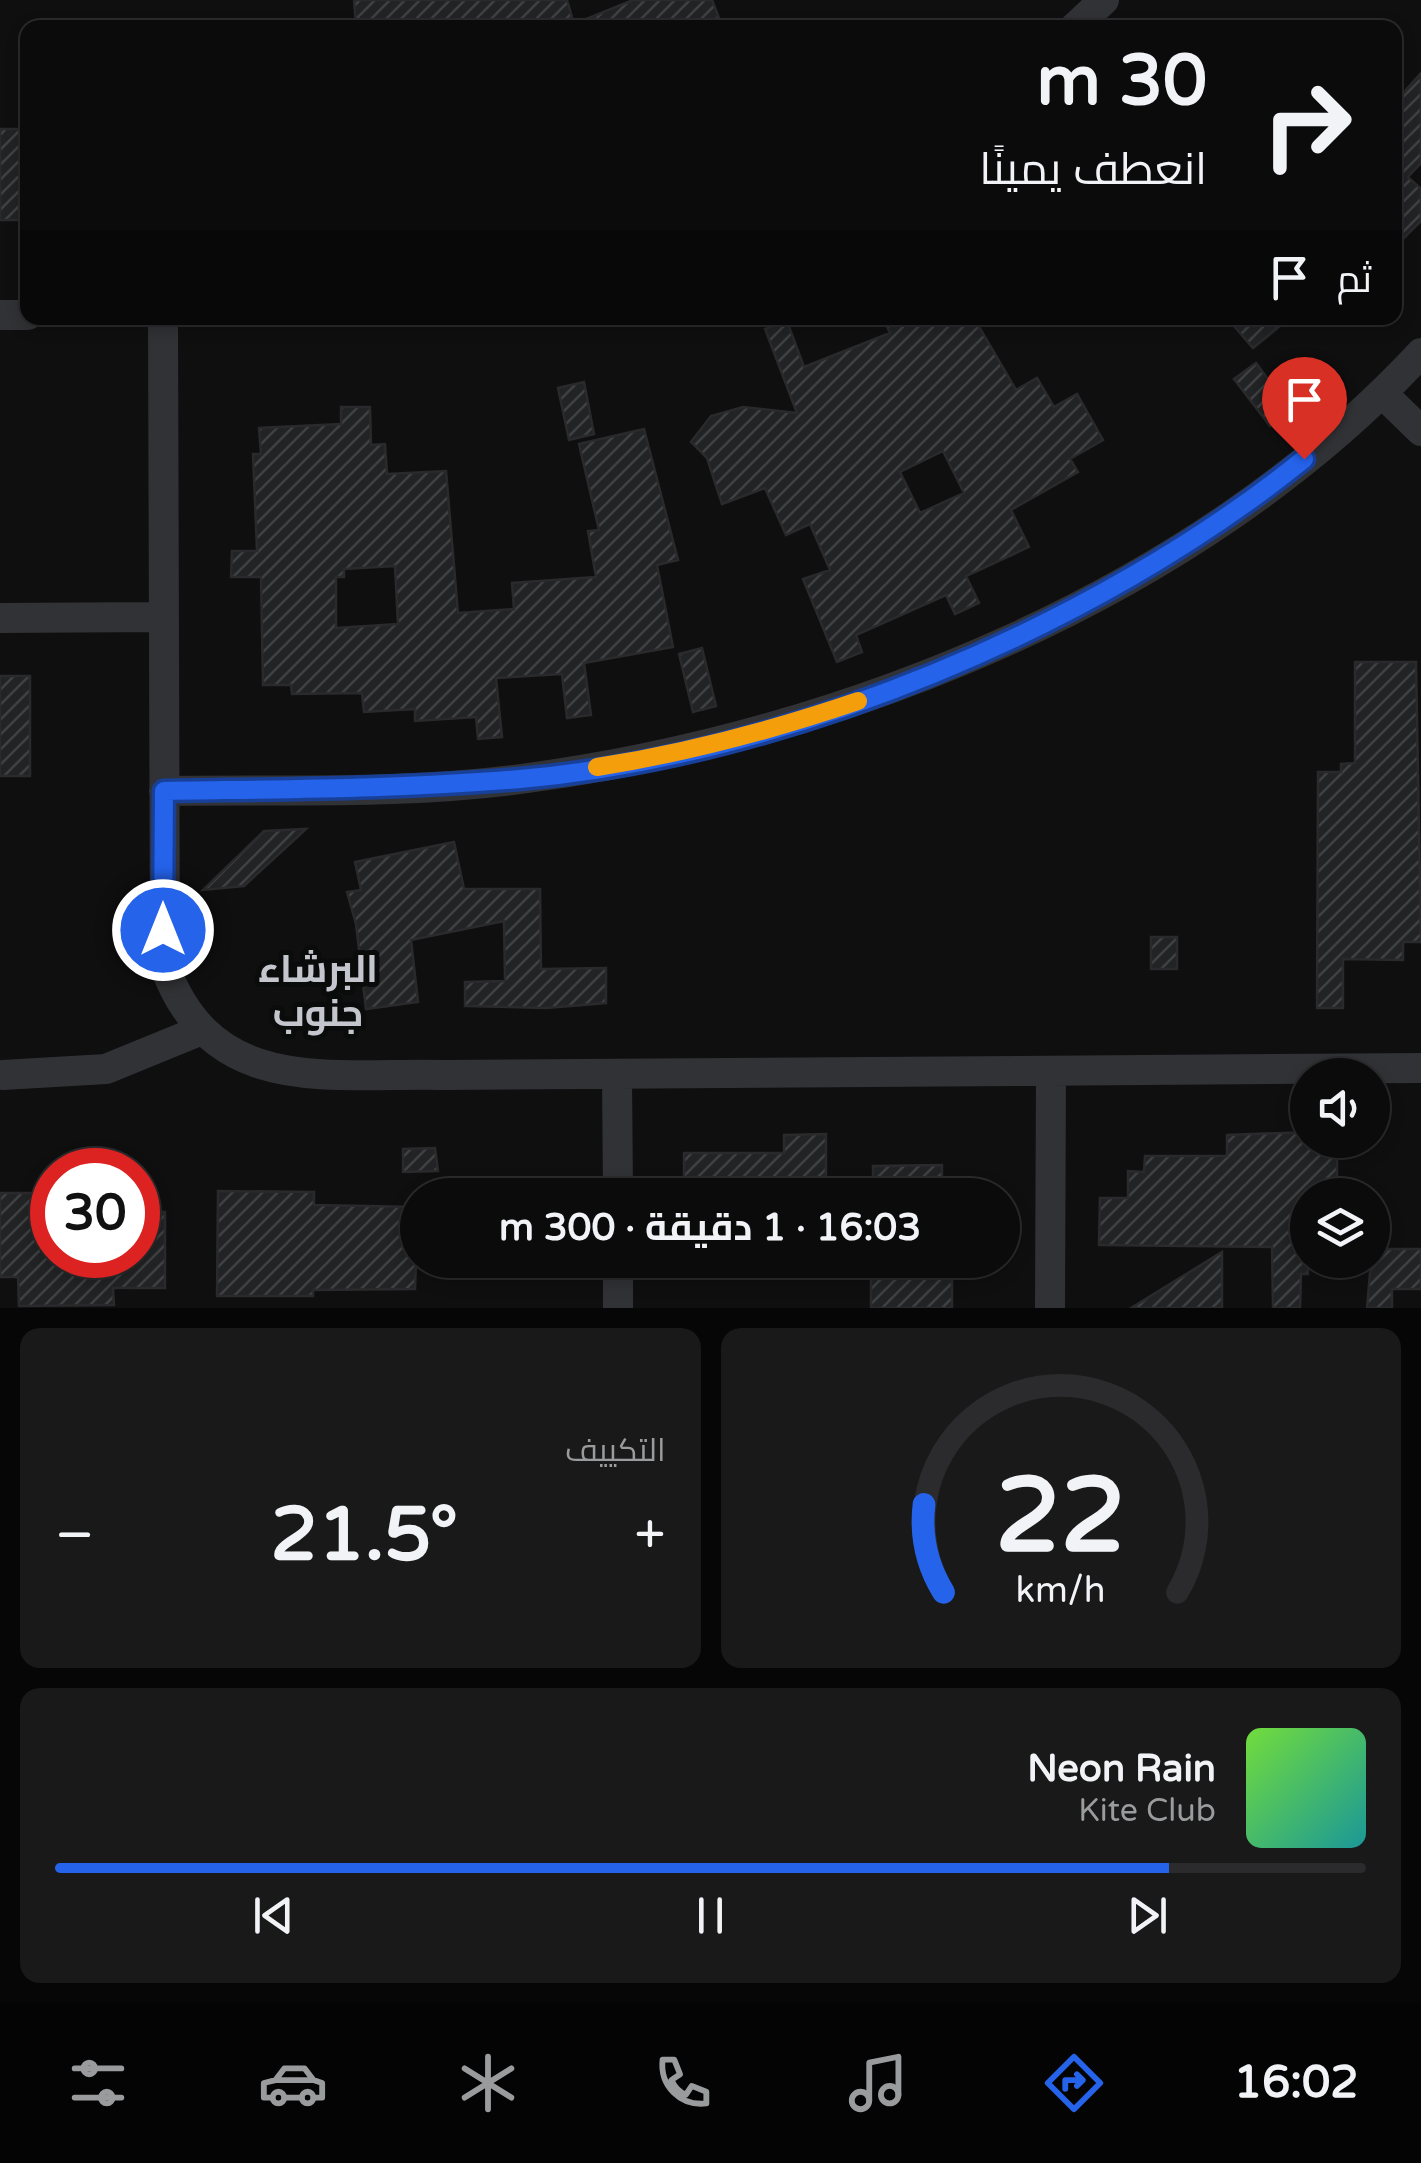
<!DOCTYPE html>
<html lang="ar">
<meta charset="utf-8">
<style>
:root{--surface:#0b0b0c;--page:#19191a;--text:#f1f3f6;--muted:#9a9b9d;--line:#2b2b2d;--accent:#2563eb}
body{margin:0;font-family:"Varela Round",Cairo,sans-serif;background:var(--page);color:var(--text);direction:rtl;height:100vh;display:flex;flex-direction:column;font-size:38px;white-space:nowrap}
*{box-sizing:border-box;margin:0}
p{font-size:32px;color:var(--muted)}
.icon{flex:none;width:55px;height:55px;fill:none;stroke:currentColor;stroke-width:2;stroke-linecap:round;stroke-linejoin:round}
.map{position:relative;height:1308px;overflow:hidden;direction:ltr}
.sheet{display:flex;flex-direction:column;gap:20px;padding:20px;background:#060607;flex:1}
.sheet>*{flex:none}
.top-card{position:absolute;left:20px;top:20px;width:1382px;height:305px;border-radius:20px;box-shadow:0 5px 15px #0003,0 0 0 2px var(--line);direction:rtl;background:#0b0b0c;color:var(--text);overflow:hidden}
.fabs{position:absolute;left:1290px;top:1058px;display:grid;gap:20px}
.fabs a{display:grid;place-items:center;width:100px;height:100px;border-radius:50%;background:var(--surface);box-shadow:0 5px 15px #0003,0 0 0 2px var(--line);font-size:50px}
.speed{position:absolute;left:30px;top:1148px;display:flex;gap:20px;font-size:50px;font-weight:700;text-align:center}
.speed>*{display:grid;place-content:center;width:130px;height:130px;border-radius:50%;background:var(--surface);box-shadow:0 5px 15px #0003,0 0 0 2px var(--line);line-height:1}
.speed .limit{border:15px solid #d22;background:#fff;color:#111}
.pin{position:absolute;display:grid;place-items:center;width:85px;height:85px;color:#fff;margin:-102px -42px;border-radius:50% 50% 50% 0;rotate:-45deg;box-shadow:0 0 10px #0007}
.pin .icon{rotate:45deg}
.me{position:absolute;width:110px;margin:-55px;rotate:0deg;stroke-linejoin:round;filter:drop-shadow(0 0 8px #0008)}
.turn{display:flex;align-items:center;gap:35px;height:210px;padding:0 30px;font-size:45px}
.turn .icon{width:130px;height:130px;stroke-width:2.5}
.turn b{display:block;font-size:70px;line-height:85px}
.then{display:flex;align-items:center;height:95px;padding:0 30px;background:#0003;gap:20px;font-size:38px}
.big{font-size:75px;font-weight:700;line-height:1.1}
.sheet .tile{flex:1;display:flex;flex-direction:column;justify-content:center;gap:15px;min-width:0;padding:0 35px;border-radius:20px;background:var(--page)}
.sheet .dial{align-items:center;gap:0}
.dial svg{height:260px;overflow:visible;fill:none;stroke:var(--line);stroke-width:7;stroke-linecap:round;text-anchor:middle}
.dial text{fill:var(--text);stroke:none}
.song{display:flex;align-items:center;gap:30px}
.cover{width:120px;height:120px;border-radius:15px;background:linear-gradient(135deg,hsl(100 70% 55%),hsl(180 70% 35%))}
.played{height:10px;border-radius:5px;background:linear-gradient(90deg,var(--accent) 85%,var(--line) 85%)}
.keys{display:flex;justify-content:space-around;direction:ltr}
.heat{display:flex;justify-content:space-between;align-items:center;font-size:55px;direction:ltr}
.sheet .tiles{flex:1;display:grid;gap:20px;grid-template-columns:1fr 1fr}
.tile:last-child{grid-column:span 2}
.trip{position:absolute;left:400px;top:1178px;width:620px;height:100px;border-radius:50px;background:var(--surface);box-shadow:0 5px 15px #0003,0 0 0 2px var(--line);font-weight:700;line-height:100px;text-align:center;direction:rtl}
.menu{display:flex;height:160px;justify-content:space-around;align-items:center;background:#040405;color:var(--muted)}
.menu .icon{width:70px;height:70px}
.menu .current{color:var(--accent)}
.menu b{font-size:45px;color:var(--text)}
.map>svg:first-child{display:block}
.building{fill:url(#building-hatch);stroke:#2a2a2c;stroke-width:2.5;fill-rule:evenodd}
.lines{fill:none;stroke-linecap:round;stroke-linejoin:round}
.street{stroke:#313235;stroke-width:30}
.route-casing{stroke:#184099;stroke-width:25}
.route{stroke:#2563eb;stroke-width:18}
.slow{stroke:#f59e0b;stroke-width:18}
.labels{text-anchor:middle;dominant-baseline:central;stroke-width:10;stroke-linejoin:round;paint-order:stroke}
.district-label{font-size:38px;font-weight:bold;fill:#c3c6cc;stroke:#0a0b0b}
</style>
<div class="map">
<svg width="1421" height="1308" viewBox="0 0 1421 1308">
<defs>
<pattern id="building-hatch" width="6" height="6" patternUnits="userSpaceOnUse" patternTransform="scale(2.5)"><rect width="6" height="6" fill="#222324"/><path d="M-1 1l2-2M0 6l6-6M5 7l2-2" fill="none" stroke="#3f4041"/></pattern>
</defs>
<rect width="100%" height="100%" fill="#0f0f10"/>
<path class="building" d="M 354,0 L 567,0 L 574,24 L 633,0 L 712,0 L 723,28 L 433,28 L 432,19 L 356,25 Z
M 1421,73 L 1421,163 L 1408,177 L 1421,189 L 1421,221 L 1395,247 L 1395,102 Z
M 0,129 L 28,129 L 24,220 L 0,220 Z
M 902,318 L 962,321 L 974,318 L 1016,390 L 1037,378 L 1054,407 L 1077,394 L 1103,440 L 1070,459 L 1078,472 L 1011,510 L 1029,547 L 966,576 L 979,603 L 955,614 L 946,595 L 856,635 L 862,652 L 837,662 L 803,579 L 830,570 L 810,524 L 786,535 L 765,488 L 722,504 L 707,458 L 691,442 L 711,416 L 743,407 L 797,413 L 765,329 L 787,321 L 804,367 L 890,333 L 887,327 ZM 943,451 L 964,493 L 920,513 L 900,472 Z
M 1227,318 L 1290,318 L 1253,348 Z
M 1256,363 L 1291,410 L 1270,426 L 1234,379 Z
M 584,382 L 594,434 L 569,440 L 558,388 Z
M 341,407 L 370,407 L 371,445 L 385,444 L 387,474 L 446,471 L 458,613 L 514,609 L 512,583 L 596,577 L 588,531 L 599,530 L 579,444 L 644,429 L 678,560 L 657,565 L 673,647 L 584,663 L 591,715 L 567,718 L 562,674 L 496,678 L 502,737 L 478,739 L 476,717 L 415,721 L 415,709 L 364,712 L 362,693 L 292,694 L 291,685 L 263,685 L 261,577 L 231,577 L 232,551 L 257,551 L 253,454 L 261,454 L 259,428 L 341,424 ZM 395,566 L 398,624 L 336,628 L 336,577 L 344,577 L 344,569 Z
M 702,648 L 716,706 L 693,712 L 679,654 Z
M 1355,662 L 1416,662 L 1421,942 L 1403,942 L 1403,960 L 1343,959 L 1343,1008 L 1317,1008 L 1318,772 L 1341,772 L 1341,764 L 1355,763 Z
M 0,676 L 30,676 L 30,776 L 0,776 Z
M 306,829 L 244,886 L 203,890 L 264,831 Z
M 454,842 L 464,889 L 540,889 L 541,969 L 606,968 L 606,1003 L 546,1008 L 465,1006 L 465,982 L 505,981 L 504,921 L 411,940 L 418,1002 L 366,1009 L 356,924 L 347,892 L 361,890 L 355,862 Z
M 1151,937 L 1177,937 L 1177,969 L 1151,969 Z
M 1308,1132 L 1308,1140 L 1337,1140 L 1337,1195 L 1308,1195 L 1308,1274 L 1301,1274 L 1300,1308 L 1273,1308 L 1272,1247 L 1099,1245 L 1100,1198 L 1128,1198 L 1128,1171 L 1144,1172 L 1145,1156 L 1227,1156 L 1227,1135 Z
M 826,1134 L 826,1195 L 684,1195 L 684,1153 L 784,1153 L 784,1135 Z
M 435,1148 L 438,1171 L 403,1172 L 403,1149 Z
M 942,1165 L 942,1195 L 873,1195 L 873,1166 Z
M 218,1191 L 314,1192 L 314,1205 L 418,1207 L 415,1289 L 313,1290 L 313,1296 L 217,1296 Z
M 0,1193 L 52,1193 L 52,1255 L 138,1255 L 138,1212 L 165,1212 L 165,1288 L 113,1288 L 114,1305 L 19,1306 L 18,1277 L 0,1277 Z
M 1372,1249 L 1421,1249 L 1421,1289 L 1392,1289 L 1392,1308 L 1367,1308 Z
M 1222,1252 L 1222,1308 L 1131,1308 Z
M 871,1264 L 952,1264 L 952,1308 L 871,1308 Z"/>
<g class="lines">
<path class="street" d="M 1074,28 L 1104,0
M 0,315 L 28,315
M 163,318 L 165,967 C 213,1098 330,1072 446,1075 L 1421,1068
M 1383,394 L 1421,431
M 0,618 L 161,617
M 164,791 C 284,789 408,795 528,778 C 847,735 1198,593 1421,353
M 3,1075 L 106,1069 L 199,1031
M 617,1077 L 618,1195
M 618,1260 L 618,1308
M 1050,1308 L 1051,1071"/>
</g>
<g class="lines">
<defs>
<path id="route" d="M 163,930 L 164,791 C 283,789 402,789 520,779 C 787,756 1096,627 1304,459"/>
</defs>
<use href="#route" class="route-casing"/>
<use href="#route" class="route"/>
<path class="slow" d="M 597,767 C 686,753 773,730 858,701"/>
</g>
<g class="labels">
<g class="district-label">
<text x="318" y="970">البرشاء<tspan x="318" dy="44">جنوب</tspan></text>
</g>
</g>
</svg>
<div class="fabs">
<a><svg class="icon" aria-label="sound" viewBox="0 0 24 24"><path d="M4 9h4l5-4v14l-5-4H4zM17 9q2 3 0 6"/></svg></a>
<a><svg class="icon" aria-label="layers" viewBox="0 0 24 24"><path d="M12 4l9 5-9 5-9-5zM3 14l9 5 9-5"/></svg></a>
</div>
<div class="speed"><div class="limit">30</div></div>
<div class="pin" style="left:1304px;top:459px;background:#d93025"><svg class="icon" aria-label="arrive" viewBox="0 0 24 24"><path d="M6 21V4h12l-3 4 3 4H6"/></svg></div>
<svg class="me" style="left:163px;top:930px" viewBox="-20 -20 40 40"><circle r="17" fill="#2563eb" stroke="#fff" stroke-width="3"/><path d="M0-11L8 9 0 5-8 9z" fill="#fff"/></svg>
<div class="trip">16:03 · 1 دقيقة · 300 m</div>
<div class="top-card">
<div class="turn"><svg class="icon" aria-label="right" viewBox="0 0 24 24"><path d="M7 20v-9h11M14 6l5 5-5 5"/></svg><div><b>30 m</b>انعطف يمينًا</div></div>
<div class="then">ثم<svg class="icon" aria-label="arrive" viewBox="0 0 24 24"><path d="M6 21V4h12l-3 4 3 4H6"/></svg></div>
</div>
</div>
<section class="sheet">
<div class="tiles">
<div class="tile dial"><svg viewBox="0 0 100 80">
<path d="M14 69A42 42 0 1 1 86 69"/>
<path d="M14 69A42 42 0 0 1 8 42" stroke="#2563eb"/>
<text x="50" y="56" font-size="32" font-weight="700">22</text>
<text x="50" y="72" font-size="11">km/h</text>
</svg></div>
<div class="tile"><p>التكييف</p>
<div class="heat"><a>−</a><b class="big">21.5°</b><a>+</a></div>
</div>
<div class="tile">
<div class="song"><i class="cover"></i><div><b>Neon Rain</b><p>Kite Club</p></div></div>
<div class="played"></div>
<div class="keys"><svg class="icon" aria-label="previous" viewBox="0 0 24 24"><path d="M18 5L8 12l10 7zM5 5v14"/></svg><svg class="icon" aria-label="pause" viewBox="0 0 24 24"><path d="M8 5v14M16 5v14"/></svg><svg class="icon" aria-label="next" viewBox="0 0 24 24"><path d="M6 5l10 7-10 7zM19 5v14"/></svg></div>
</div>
</div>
</section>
<nav class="menu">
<b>16:02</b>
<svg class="icon current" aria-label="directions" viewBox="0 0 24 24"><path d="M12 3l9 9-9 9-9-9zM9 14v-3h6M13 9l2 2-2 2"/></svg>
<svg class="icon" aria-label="music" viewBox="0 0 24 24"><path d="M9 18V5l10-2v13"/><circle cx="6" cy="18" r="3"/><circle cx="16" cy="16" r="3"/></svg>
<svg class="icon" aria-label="phone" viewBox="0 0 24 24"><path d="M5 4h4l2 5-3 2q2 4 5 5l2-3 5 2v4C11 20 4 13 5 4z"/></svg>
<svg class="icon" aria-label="climate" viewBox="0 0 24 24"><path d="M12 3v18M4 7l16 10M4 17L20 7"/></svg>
<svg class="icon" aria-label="car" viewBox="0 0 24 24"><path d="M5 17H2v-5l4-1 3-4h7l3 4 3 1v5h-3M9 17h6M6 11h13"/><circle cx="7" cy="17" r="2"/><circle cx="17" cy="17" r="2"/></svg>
<svg class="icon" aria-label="filters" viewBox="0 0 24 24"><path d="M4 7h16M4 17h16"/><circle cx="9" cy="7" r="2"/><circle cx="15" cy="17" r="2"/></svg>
</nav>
